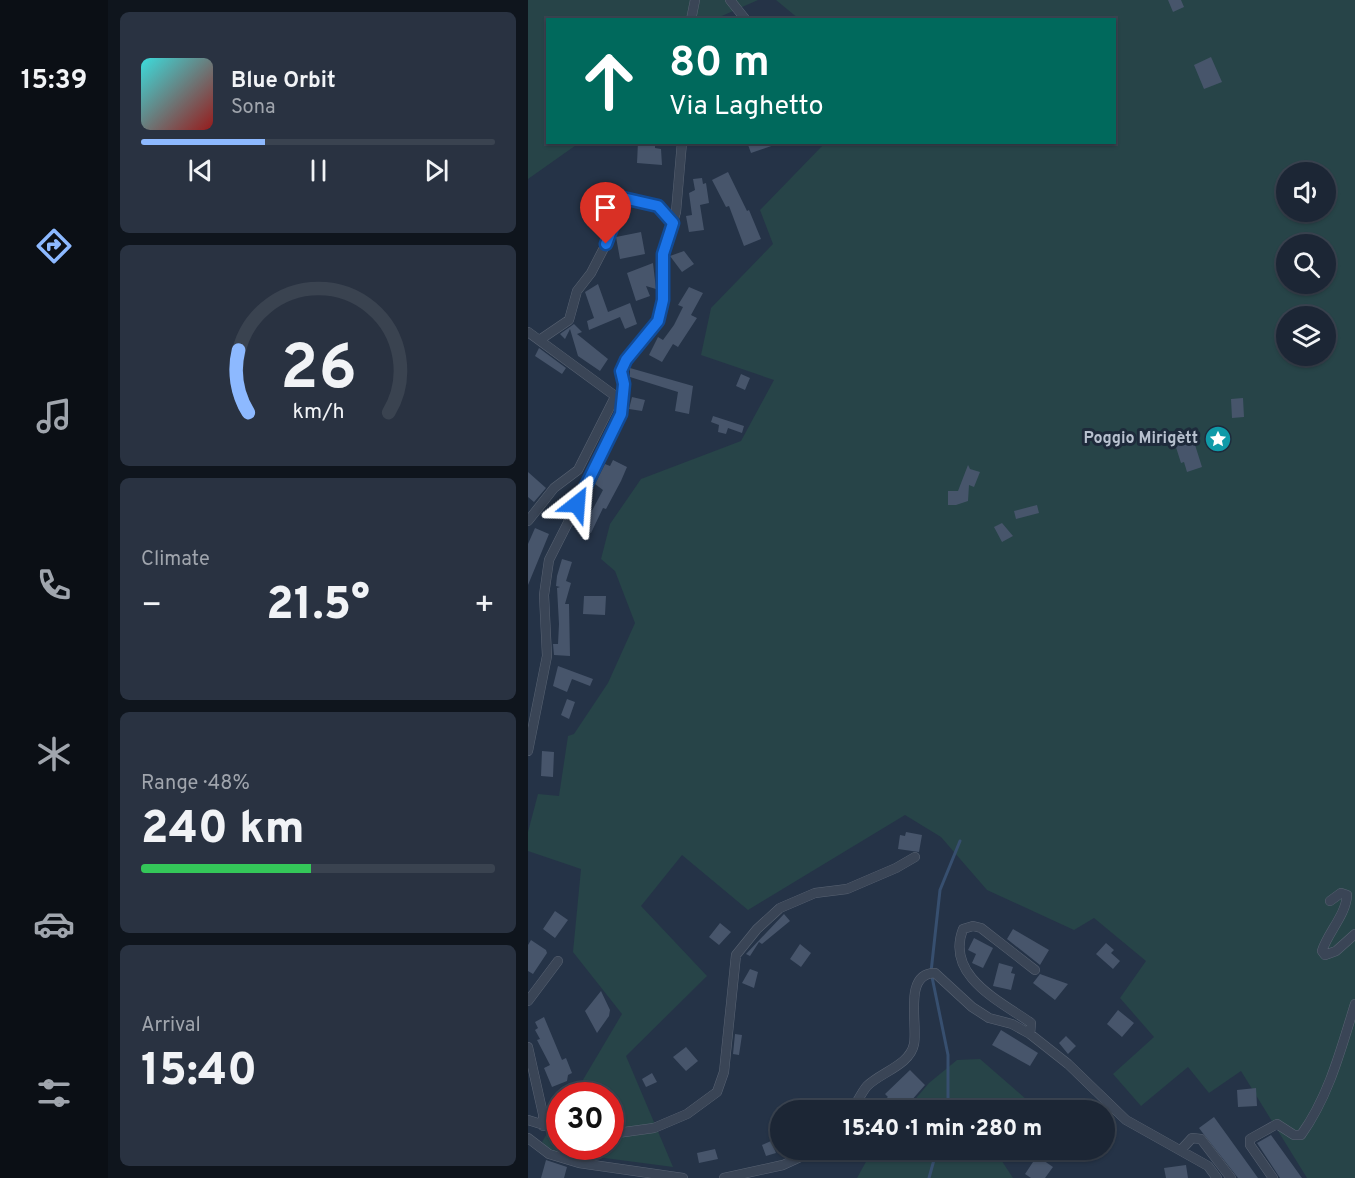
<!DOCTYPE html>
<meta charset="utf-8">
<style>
:root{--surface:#1c2635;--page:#293241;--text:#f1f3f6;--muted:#a0a5ad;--line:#3a4350;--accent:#8db9ff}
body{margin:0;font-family:Overpass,sans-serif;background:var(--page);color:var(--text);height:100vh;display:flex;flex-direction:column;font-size:22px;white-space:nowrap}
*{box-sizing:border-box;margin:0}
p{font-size:20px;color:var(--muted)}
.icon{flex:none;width:33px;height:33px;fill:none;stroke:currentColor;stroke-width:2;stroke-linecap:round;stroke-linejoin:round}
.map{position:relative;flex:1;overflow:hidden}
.panel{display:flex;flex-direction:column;gap:12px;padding:12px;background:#0f151d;width:420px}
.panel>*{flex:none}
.banner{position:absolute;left:18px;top:18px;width:570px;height:126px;border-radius:0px;box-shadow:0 2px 4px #0004,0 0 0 2px var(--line);background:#00695c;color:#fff;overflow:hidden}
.fabs{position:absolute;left:748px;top:162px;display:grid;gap:12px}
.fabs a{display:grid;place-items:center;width:60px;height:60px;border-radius:50%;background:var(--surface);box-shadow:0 2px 4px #0004,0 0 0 2px var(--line);font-size:30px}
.speed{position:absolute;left:18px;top:1082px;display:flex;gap:12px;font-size:30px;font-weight:700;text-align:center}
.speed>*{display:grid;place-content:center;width:78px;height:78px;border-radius:50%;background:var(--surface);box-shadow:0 2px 4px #0004,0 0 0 2px var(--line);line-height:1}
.speed .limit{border:9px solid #d22;background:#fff;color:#111}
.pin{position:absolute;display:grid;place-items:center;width:51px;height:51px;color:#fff;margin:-62px -26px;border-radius:50% 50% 50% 0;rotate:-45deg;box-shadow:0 0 6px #0007}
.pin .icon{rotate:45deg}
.me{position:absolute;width:66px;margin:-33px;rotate:28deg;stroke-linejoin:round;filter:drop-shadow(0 0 4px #0008)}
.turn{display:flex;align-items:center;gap:21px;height:126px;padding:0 24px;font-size:27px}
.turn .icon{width:78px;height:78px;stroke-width:2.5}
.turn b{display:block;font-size:42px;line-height:51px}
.big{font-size:45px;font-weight:800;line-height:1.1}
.panel .widget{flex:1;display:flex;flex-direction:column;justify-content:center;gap:9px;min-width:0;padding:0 21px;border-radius:9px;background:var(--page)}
.panel .dial{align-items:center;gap:0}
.dial svg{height:156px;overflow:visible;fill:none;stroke:var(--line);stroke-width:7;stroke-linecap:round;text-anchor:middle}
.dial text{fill:var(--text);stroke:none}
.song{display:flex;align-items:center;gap:18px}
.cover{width:72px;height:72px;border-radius:9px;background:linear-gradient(135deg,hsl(180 70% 55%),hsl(0 70% 35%))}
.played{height:6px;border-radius:3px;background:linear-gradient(90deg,var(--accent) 35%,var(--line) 35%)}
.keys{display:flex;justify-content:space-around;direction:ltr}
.heat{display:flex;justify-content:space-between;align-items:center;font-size:33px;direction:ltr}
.charge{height:9px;border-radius:4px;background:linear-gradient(90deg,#34c759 48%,var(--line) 0)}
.trip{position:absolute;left:242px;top:1100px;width:345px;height:60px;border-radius:30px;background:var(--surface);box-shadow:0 2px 4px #0004,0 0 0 2px var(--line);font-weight:800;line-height:60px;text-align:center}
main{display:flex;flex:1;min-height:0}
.tabs{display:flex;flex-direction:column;width:108px;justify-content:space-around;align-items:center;background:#0b0f15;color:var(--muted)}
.tabs .icon{width:42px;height:42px}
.tabs .active{color:var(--accent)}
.tabs b{font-size:27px;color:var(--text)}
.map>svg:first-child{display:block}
.green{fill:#274448;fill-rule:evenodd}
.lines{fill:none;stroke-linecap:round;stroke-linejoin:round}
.stream{stroke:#374f6f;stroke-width:3}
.building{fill:#47556b}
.street-casing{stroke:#596373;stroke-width:10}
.street{stroke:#3a4556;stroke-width:9}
.route-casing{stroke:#114b97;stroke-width:15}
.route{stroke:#1a73e8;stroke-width:10}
.labels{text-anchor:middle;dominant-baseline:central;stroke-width:6;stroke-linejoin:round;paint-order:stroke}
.poi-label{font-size:16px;font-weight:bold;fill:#b8c1cf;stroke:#1e2a3b;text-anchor:end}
</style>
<main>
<nav class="tabs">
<b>15:39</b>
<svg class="icon active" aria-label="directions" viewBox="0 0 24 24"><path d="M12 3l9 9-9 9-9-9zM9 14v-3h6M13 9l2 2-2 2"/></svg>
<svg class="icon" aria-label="music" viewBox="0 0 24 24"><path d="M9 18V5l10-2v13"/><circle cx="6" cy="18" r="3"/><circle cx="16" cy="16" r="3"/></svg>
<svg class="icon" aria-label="phone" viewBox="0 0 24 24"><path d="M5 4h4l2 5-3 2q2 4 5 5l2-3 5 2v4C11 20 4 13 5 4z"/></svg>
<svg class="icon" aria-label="climate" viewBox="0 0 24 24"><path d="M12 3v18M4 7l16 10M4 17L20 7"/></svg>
<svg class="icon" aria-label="car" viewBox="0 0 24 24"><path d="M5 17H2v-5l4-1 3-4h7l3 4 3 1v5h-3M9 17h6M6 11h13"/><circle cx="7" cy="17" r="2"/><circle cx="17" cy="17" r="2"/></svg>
<svg class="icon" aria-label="filters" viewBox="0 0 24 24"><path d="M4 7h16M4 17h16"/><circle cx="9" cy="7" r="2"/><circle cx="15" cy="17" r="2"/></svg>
</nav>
<section class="panel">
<div class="widget">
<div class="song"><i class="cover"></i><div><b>Blue Orbit</b><p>Sona</p></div></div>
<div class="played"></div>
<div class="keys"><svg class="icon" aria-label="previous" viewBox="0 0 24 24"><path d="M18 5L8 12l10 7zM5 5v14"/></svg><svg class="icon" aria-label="pause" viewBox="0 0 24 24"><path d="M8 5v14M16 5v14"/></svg><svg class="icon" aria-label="next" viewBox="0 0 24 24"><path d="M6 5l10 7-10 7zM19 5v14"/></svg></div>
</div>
<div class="widget dial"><svg viewBox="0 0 100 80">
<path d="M14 69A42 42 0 1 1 86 69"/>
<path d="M14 69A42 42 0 0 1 9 37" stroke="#8db9ff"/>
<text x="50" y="56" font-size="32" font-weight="700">26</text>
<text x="50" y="72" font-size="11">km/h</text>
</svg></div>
<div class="widget"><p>Climate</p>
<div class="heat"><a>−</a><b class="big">21.5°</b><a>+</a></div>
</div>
<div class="widget"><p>Range · 48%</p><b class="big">240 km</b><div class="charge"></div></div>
<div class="widget"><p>Arrival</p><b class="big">15:40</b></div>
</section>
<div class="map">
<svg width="827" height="1178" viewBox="0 0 827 1178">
<rect width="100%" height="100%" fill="#253347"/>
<path class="green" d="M 0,0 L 230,0 L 187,19 L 20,20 L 20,142 L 51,143 L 0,179 Z
M 248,0 L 827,0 L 827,1178 L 779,1178 L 713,1071 L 681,1093 L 660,1067 L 613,1106 L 585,1074 L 626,1037 L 592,998 L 618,961 L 566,918 L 546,930 L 459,890 L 413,837 L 377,815 L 220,910 L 154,855 L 113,906 L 179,976 L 98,1056 L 145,1167 L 24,1151 L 14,1142 L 31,1113 L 32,1146 L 82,1146 L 82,1095 L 46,1095 L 94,1014 L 45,952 L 53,869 L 0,851 L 0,832 L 10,794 L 31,796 L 40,736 L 46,734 L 80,683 L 107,623 L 87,571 L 73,559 L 82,524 L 113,479 L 213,441 L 246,380 L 173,355 L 183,308 L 245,244 L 232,210 L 297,143 L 586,142 L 586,20 L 271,19 ZM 759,172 L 798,172 L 798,212 L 759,212 ZM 759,244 L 798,244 L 798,284 L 759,284 ZM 759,316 L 798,316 L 798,356 L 759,356 Z
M 452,1059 L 498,1099 L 487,1110 L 378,1110 L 401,1083 L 429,1060 Z
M 345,1149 L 466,1149 L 485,1178 L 329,1178 Z"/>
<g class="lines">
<path class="stream" d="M 420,1110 L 420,1055 L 403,972 L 412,890 L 432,841
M 401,1178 L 409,1149"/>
</g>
<path class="building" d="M 640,0 L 653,0 L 656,7 L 645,12 Z
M 683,57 L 694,82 L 676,89 L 666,65 Z
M 110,142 L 127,142 L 127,148 L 133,149 L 134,165 L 109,163 Z
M 219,142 L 249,142 L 249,144 L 223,153 Z
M 200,172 L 219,211 L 221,210 L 233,239 L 216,246 L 201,206 L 198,207 L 184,180 Z
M 174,178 L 175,184 L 178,183 L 181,203 L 172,205 L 176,230 L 161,232 L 158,216 L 164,215 L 161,193 L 167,190 L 165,179 Z
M 113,232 L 117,254 L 92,259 L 88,237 Z
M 156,251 L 166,264 L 154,272 L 142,256 Z
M 125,263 L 128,289 L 118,286 L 122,296 L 108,301 L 99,273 Z
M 70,284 L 80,312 L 102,303 L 109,324 L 97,329 L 92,317 L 61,330 L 59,321 L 66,318 L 57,292 Z
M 161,287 L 175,293 L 163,315 L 169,318 L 150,347 L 145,344 L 134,362 L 121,355 L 130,337 L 135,340 L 146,325 L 155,307 L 150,305 Z
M 46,324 L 54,332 L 49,334 L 80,359 L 72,371 L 50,356 L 42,329 L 37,339 L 32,334 Z
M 11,348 L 38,368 L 34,374 L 7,356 Z
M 102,368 L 165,386 L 161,414 L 147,411 L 150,392 L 102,377 Z
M 213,374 L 222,378 L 217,390 L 208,386 Z
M 104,397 L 117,400 L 114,411 L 101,409 Z
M 715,398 L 716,417 L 704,418 L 703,399 Z
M 185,416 L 216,426 L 214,433 L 200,428 L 198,434 L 190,432 L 191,425 L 183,422 Z
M 662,429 L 674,467 L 659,472 L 656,462 L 653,463 L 646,441 L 652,440 L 650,433 Z
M 85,460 L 99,467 L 93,481 L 78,509 L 75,508 L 63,533 L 51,527 L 55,519 L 59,520 L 75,490 L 67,484 L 77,464 L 82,466 Z
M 440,465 L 442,469 L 452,472 L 446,487 L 441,485 L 440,501 L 428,505 L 420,505 L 420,491 L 430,491 Z
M 0,472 L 18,488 L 6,502 L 0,497 Z
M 509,505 L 511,513 L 488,519 L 486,511 Z
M 474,523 L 485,536 L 474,542 L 466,527 Z
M 7,528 L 21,534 L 0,585 L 0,544 Z
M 34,559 L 44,562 L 38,581 L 43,583 L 37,604 L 41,604 L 42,656 L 26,655 L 25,644 L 30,644 L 31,624 L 29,588 L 32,587 L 28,586 L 29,576 Z
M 56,596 L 78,596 L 77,615 L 55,614 Z
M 30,666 L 65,679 L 62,686 L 44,679 L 39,692 L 25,686 Z
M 39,699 L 47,702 L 41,719 L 33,715 Z
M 14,751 L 26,752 L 25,777 L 13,776 Z
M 378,832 L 394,835 L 391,852 L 370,849 L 372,835 L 377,836 Z
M 27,911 L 40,920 L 27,938 L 15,929 Z
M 256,914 L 262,921 L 234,944 L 231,942 L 222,956 L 218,954 Z
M 192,923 L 203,932 L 191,945 L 181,937 Z
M 485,929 L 521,950 L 512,965 L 479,939 Z
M 446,938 L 465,948 L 455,968 L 444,963 L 448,954 L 440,950 Z
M 3,940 L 18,950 L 19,953 L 5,974 L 0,971 L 0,945 Z
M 578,943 L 586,950 L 583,953 L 592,961 L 585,969 L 568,954 Z
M 272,944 L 283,953 L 273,967 L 262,959 Z
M 471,963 L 485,967 L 483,973 L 487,974 L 483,990 L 465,986 Z
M 222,969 L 230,972 L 226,988 L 214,983 Z
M 512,974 L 540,984 L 527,1000 L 505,983 Z
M 73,991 L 82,1010 L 81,1016 L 69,1033 L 57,1011 Z
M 590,1010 L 606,1023 L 594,1037 L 579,1024 Z
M 16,1017 L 34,1060 L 38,1058 L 44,1073 L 40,1075 L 39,1081 L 24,1087 L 16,1068 L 22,1065 L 9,1040 L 12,1039 L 7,1030 L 10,1028 L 7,1022 Z
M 473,1030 L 510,1053 L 502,1066 L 464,1045 Z
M 207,1034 L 214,1035 L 211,1055 L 205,1054 Z
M 538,1036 L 548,1046 L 540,1054 L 531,1043 Z
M 158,1047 L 170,1061 L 158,1071 L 145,1057 Z
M 382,1070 L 397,1085 L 375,1110 L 364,1110 L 356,1100 L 360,1097 L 357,1094 Z
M 124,1073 L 129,1082 L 118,1087 L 114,1079 Z
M 728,1088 L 729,1106 L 710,1107 L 709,1090 Z
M 686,1117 L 712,1153 L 730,1178 L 710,1178 L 674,1132 L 671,1128 Z
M 743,1135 L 774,1178 L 752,1178 L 729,1143 Z
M 243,1141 L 248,1153 L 238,1156 L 234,1145 Z
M 187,1149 L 190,1159 L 171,1163 L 169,1153 Z
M 509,1156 L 525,1167 L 517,1178 L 503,1178 L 497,1174 Z
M 18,1160 L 39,1167 L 36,1178 L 13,1178 Z
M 658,1165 L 660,1178 L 638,1178 L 636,1168 Z"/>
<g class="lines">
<defs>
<path id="street" d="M 202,0 L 218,20
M 163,20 L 167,0
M 0,332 L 94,401 L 89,426 L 21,560 L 16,595 L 19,656 L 0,751
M 13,339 L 41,320 L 49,291 L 63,273 L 78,244 L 95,199 L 130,206 L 145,223
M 94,401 L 97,384 L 93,371 L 98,360 L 130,321 L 135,300 L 135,254 L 148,212 L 154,142
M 0,521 L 26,488 L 50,470 L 88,395
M 802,901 L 813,893 L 819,895 C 818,915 800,932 794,951 L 797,955 L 808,951 L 827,934
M 0,1001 L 30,961
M 502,1034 L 503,1023 C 472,1001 417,976 435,929 L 445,926 L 453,928 L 507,970
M 0,1047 L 15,1114 L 15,1126
M 324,1110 C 329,1103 333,1093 339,1086 C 353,1072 382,1065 386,1044 C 390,1024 375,973 407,973 L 444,1007 L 461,1018 L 484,1024 L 502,1034 L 540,1064 L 598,1120 L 680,1166 L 689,1178
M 0,1120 L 32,1130
M 82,1134 L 126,1128 L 159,1114 L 189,1092 L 196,1072 L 208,955 L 229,929 L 252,908 L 287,893 L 319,889 L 368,868 L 387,857
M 0,1138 L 21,1154 L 51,1163 L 155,1178
M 653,1150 L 664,1138 L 673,1139 L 703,1178
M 196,1178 L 255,1165 L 290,1149
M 745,1178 L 722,1145 L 722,1139 L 749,1124 L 766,1135 L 773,1135 C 801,1096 813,1049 827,1004"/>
</defs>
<use href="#street" class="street-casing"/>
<use href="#street" class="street"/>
</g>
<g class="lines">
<defs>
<path id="route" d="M 49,504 L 93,414 L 96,384 L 93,371 L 98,360 L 130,321 L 135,300 L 135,254 L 145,223 L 130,206 L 95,198 L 78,244"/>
</defs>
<use href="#route" class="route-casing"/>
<use href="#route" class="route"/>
</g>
<defs>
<symbol id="sight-disc" viewBox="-11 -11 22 22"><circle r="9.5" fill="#0f9aa8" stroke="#1e2a3b"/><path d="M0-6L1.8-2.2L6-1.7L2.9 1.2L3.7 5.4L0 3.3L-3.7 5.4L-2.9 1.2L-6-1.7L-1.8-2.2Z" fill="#fff"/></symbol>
</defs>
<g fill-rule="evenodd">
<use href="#sight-disc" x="675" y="424" width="30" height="30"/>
</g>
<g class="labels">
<g class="poi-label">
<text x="670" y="439">Poggio Mirigètt</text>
</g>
</g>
</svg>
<div class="fabs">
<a><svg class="icon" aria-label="sound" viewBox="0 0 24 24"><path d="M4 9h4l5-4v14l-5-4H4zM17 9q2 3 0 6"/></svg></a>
<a><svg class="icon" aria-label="search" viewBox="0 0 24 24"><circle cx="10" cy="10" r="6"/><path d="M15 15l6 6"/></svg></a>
<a><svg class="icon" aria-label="layers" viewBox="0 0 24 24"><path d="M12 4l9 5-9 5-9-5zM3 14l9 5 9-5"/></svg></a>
</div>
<div class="speed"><div class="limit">30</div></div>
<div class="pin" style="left:78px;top:244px;background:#d93025"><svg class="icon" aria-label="arrive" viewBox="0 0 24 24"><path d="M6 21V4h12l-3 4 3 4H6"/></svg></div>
<svg class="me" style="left:49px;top:504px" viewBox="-20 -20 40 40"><path d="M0-17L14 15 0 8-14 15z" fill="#1a73e8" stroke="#fff" stroke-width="4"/></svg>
<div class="trip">15:40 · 1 min · 280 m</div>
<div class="banner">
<div class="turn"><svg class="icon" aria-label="ahead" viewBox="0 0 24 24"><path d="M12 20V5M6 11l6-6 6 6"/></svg><div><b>80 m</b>Via Laghetto</div></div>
</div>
</div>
</main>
